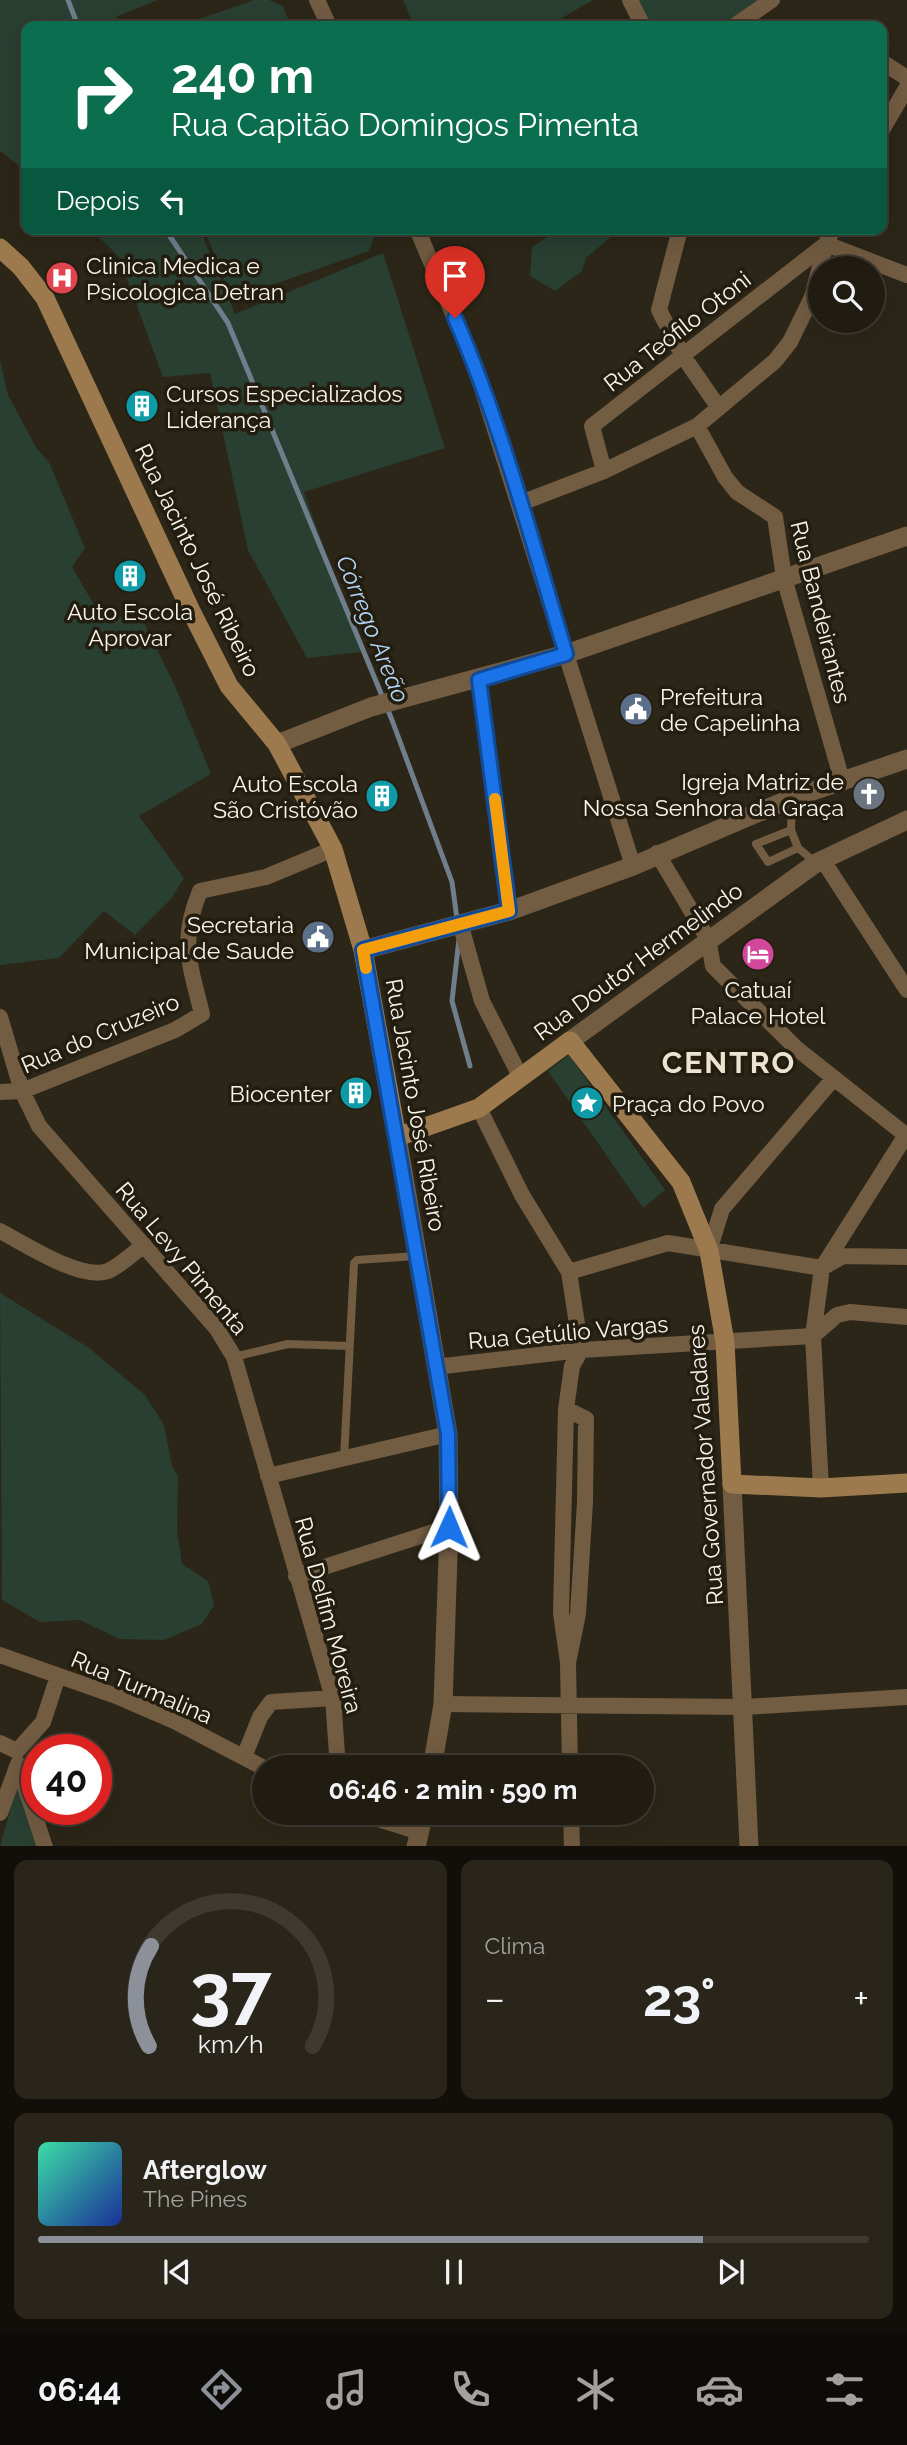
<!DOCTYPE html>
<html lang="pt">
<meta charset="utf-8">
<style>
:root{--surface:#211c12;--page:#29251b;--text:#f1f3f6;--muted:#a2a19f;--line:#3e3a32;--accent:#8c9099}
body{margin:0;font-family:Raleway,sans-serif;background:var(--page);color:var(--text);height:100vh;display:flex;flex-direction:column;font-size:26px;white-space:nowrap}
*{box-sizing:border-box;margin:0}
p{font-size:23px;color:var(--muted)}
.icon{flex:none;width:38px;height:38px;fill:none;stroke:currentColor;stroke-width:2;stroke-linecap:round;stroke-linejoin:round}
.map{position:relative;height:1846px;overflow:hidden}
.drawer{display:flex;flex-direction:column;gap:14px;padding:14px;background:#120f0a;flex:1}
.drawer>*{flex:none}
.top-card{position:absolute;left:21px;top:21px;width:866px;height:214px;border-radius:14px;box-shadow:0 7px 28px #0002,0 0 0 2px var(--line);background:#0b6e4f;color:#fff;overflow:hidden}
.buttons{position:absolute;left:808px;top:256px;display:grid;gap:14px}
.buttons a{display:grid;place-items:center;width:77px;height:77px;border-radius:50%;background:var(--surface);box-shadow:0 7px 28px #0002,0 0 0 2px var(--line);font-size:35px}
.speed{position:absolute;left:21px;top:1734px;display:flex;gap:14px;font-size:35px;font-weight:700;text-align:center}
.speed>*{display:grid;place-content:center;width:91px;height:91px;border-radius:50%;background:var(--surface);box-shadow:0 7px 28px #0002,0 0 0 2px var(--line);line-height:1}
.speed .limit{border:10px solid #d22;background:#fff;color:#111}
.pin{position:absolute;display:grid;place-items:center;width:60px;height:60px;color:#fff;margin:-72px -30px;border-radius:50% 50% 50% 0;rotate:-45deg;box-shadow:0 0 7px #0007}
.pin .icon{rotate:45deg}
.me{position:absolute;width:77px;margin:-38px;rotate:1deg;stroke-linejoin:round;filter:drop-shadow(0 0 5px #0008)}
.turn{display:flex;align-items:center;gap:24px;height:147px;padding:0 35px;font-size:32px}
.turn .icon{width:91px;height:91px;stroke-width:2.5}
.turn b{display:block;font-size:49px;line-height:60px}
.then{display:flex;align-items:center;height:66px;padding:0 35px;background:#0003;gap:14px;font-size:26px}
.big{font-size:52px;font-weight:700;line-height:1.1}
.drawer .widget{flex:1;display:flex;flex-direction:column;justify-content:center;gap:10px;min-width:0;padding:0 24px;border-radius:14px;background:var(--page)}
.drawer .dial{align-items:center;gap:0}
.dial svg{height:182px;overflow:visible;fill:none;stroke:var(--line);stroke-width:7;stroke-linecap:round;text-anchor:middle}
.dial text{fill:var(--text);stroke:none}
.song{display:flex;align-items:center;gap:21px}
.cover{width:84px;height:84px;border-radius:10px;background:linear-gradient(135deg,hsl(160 70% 55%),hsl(230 70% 35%))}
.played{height:7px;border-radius:4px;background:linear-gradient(90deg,var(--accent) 80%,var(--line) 80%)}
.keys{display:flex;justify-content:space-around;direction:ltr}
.heat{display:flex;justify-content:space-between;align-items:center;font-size:38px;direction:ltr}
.drawer .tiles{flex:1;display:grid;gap:14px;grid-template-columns:1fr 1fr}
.widget:last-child{grid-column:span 2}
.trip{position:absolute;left:252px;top:1755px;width:402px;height:70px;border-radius:35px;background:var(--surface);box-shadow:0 7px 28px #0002,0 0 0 2px var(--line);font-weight:700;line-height:70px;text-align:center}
.dock{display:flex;height:112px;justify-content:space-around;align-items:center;background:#0d0b07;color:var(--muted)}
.dock .icon{width:49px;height:49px}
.dock .current{color:var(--accent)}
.dock b{font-size:32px;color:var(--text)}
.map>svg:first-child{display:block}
.green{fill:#283f32}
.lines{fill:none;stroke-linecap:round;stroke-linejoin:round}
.stream{stroke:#707e8b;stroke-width:5}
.service{stroke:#725c42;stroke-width:8}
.minor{stroke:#725c42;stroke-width:16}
.tertiary{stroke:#725c42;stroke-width:19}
.secondary{stroke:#9c7a4e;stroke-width:19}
.route-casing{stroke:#114b97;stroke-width:18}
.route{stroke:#1a73e8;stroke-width:12}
.slow{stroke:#f59e0b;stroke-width:12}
.labels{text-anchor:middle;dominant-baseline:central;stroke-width:7;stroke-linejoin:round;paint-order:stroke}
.poi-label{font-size:23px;fill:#f8f4eb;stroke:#231d0f;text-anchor:start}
.street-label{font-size:23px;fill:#f8f4eb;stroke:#231d0f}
.water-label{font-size:24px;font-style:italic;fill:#b4d6fa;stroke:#231d0f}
.district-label{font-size:30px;font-weight:bold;letter-spacing:2px;fill:#ece4d1;stroke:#231d0f}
</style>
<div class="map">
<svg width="907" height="1847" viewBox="0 0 907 1847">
<rect width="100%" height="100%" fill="#2c2618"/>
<path class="green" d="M 0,0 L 157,0 L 116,17 L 119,26 L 26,26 L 26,171 L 0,151 Z
M 254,0 L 269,0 L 283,6 L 291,26 L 179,26 Z
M 403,0 L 593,0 L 548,26 L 414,26 Z
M 636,0 L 758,0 L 720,26 L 649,26 Z
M 91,229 L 200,229 L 235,314 L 383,253 L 445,448 L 304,492 L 361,652 L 307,658 L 248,550 L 210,373 L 163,377 L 119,257 Z
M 204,229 L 375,229 L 376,232 L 369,251 L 232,299 Z
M 560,229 L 620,229 L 586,258 L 582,271 L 555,291 L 530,276 L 532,247 Z
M 0,359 L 8,395 L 37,449 L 49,462 L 85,548 L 72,567 L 99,613 L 143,621 L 175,686 L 211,774 L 139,816 L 184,878 L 171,899 L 135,935 L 104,911 L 59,958 L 0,965 Z
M 569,1055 L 665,1190 L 643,1208 L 548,1071 Z
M 0,1293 L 89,1348 L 145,1395 L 164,1425 L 172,1466 L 178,1476 L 177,1531 L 182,1564 L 208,1581 L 214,1605 L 202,1624 L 164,1640 L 119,1639 L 80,1620 L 40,1622 L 2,1600 Z
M 17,1783 L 38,1846 L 0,1847 Z"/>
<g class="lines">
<path class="stream" d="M 68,0 L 78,26
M 165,229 L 228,323 L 392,720 L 452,882 L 457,919
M 459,939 L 452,1001 L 470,1066"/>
<path class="service" d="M 792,801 L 791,830 L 798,848 L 815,862
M 791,830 L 756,844 L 768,862 L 798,848
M 234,1357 L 288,1344 L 348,1346
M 344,1459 L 354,1263 L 357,1260 L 416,1256"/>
<path class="minor" d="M 317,0 L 329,26
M 630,0 L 643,26
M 734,26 L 772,0
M 882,62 L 907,78
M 882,130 L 907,87
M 417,229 L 474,363 L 633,866
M 680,229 L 659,310 L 683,356 L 719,408
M 697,426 L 725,477 L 737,492 L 775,517 L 784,578 L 842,780
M 604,471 L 592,426 L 826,244 L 907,275
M 521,503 L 604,471 L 697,426 L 775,361 L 790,342 L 812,297 L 826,244 L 833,229
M 479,680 L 509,911
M 657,853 L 708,939 L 713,966 L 796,1048 L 907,1136
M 822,859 L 907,990
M 460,923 L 482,1001 L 520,1076
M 0,1017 L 22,1091 L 39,1126 L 217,1329 L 234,1357 L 333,1698 L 338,1768
M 0,1092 L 22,1091 L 175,1030 L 202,1014 C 190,964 179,942 200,891 L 266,877 L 333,849
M 479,1108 L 522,1195 L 569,1272 L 581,1350 L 572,1366 L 566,1409 L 561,1613 L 568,1663
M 0,1231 C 25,1244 81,1281 108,1271 C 120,1266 133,1253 144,1245
M 709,1251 L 722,1209 L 834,1078
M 569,1272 L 668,1243 L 822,1268 L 843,1256 L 907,1257
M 435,1367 L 581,1350 L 813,1336 L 837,1315 L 850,1312 L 907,1317
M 566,1409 L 586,1419 L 585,1502 L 578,1614 L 568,1663 L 570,1768
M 268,1476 L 448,1434
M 821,1488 L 813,1336 L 822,1268 L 906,1135
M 296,1576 L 449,1527
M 0,1655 L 116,1696 L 174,1721 L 264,1768
M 443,1704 L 745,1707 L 907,1697
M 0,1743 L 17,1751
M 17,1751 L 43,1722 L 58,1676
M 244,1757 L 260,1717 L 271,1702 L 333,1698
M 18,1765 L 45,1847
M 0,1813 L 18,1764
M 359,1813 L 420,1832
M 571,1813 L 572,1847"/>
<path class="tertiary" d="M 277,744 L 371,707 L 566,654 L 907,536
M 363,950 L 509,911 L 633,866 L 792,798 L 907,759
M 570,1041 L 816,863 L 907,820
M 397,1137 L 448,1434 L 449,1527 L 443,1704 L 432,1768
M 732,1484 L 749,1847
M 416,1847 L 424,1813"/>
<path class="secondary" d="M 0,248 L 21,267 L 45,298 L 191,611 L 229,686 L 277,744 L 333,849 L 363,950 L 397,1137 L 479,1108 L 570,1041 L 681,1182 L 709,1251 L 725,1342 L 732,1484 L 821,1488 L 907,1483"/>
</g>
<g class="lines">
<defs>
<path id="route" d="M 449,1527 L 448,1434 L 363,950 L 509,911 L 479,680 L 566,654 C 532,542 502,426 455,318"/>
</defs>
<use href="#route" class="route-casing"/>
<use href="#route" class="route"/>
<path class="slow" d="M 366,968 L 363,950 L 509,911 L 495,799"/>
</g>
<defs>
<symbol id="hospital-disc" viewBox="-11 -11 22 22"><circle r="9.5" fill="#e0444e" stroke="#231d0f"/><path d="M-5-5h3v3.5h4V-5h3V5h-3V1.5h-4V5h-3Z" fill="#fff"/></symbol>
<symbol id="building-disc" viewBox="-11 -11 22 22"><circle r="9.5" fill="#0f9aa8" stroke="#231d0f"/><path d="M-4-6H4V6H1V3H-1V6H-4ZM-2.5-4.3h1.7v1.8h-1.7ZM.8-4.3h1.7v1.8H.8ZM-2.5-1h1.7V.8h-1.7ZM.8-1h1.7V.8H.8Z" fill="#fff"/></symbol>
<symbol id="civic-disc" viewBox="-11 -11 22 22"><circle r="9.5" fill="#5c6f8a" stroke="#231d0f"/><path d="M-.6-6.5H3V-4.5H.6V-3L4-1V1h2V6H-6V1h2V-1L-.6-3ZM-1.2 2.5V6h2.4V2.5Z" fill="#fff"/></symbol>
<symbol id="church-disc" viewBox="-11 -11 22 22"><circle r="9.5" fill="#6b7280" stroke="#231d0f"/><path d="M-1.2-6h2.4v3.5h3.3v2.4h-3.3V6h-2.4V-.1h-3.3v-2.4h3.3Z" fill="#fff"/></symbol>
<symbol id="hotel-disc" viewBox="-11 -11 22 22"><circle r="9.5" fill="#d1479c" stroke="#231d0f"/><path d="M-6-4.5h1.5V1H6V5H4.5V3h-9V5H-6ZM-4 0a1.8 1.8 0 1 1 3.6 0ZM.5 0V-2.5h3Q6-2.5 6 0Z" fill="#fff"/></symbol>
<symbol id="sight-disc" viewBox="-11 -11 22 22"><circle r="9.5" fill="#0f9aa8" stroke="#231d0f"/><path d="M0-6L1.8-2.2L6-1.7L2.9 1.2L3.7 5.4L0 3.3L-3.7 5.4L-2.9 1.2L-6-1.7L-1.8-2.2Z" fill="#fff"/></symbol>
</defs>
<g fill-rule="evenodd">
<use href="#hospital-disc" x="43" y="259" width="38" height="38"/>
<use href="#building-disc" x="123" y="387" width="38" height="38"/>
<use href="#building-disc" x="111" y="557" width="38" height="38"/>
<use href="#civic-disc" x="617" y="690" width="38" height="38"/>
<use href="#church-disc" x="850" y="775" width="38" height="38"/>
<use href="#building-disc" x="363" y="777" width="38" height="38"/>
<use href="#civic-disc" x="299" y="918" width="38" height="38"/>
<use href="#hotel-disc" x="739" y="935" width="38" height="38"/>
<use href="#building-disc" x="337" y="1074" width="38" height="38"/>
<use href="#sight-disc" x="568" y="1084" width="38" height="38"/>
</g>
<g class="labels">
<g class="poi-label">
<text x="86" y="265">Clinica Medica e<tspan x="86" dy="26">Psicologica Detran</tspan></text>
<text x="166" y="393">Cursos Especializados<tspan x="166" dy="26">Liderança</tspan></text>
<text x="130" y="611" text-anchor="middle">Auto Escola<tspan x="130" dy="26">Aprovar</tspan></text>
<text x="660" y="696">Prefeitura<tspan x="660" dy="26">de Capelinha</tspan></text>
<text x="844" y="781" text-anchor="end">Igreja Matriz de<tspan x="844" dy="26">Nossa Senhora da Graça</tspan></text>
<text x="358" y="783" text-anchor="end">Auto Escola<tspan x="358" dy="26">São Cristóvão</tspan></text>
<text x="294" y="924" text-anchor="end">Secretaria<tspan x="294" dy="26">Municipal de Saude</tspan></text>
<text x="758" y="989" text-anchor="middle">Catuaí<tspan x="758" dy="26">Palace Hotel</tspan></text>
<text x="332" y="1093" text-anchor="end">Biocenter</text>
<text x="612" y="1103">Praça do Povo</text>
</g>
<g class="street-label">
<text transform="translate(677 331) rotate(-38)">Rua Teófilo Otoni</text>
<text transform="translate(198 560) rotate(64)">Rua Jacinto José Ribeiro</text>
<text transform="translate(821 612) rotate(76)">Rua Bandeirantes</text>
<text transform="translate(638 961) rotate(-36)">Rua Doutor Hermelindo</text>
<text transform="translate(100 1033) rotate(-23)">Rua do Cruzeiro</text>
<text transform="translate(416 1105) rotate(80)">Rua Jacinto José Ribeiro</text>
<text transform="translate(182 1258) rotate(50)">Rua Levy Pimenta</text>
<text transform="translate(568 1332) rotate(-5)">Rua Getúlio Vargas</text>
<text transform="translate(705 1465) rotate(-94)">Rua Governador Valadares</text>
<text transform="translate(329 1615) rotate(75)">Rua Delfim Moreira</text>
<text transform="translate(142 1687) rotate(23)">Rua Turmalina</text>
</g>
<g class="water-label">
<text transform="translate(373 629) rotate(68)">Córrego Areão</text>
</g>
<g class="district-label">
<text x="729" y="1062">CENTRO</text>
</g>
</g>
</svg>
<div class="buttons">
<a><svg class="icon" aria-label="search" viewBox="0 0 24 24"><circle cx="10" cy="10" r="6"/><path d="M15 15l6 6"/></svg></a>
</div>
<div class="speed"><div class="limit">40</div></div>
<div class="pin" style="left:455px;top:318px;background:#d93025"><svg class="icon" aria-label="arrive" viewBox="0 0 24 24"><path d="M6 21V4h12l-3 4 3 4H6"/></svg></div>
<svg class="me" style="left:449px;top:1527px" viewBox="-20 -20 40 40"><path d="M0-17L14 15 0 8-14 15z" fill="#1a73e8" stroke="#fff" stroke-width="4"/></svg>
<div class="trip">06:46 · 2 min · 590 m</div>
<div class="top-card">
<div class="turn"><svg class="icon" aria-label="right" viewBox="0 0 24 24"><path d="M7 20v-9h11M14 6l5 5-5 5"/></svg><div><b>240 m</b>Rua Capitão Domingos Pimenta</div></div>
<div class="then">Depois<svg class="icon" aria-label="left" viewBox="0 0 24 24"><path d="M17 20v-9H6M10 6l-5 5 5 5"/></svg></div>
</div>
</div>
<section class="drawer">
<div class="tiles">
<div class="widget dial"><svg viewBox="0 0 100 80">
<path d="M14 69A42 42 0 1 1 86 69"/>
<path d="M14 69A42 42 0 0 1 15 25" stroke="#8c9099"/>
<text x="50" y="56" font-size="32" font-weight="700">37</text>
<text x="50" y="72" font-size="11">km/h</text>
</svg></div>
<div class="widget"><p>Clima</p>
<div class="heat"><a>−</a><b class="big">23°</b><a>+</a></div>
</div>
<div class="widget">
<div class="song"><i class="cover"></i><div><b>Afterglow</b><p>The Pines</p></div></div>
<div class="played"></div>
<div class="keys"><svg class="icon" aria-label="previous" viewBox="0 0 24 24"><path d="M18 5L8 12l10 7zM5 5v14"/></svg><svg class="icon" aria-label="pause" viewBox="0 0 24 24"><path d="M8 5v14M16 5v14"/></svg><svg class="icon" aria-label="next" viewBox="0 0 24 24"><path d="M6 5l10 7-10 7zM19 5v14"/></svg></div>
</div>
</div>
</section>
<nav class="dock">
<b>06:44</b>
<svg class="icon current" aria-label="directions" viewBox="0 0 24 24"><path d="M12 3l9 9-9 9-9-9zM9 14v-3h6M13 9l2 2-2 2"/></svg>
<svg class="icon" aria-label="music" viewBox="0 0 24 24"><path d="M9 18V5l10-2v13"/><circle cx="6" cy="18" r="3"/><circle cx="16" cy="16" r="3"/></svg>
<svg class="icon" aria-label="phone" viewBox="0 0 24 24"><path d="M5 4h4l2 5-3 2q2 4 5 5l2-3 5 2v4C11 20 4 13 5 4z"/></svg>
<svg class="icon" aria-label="climate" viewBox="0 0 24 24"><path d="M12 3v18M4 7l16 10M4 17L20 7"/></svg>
<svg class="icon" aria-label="car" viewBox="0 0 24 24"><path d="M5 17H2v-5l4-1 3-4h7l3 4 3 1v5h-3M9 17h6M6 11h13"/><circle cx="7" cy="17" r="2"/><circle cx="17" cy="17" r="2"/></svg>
<svg class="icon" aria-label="filters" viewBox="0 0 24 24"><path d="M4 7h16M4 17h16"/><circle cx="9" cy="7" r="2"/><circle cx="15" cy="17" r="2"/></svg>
</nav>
